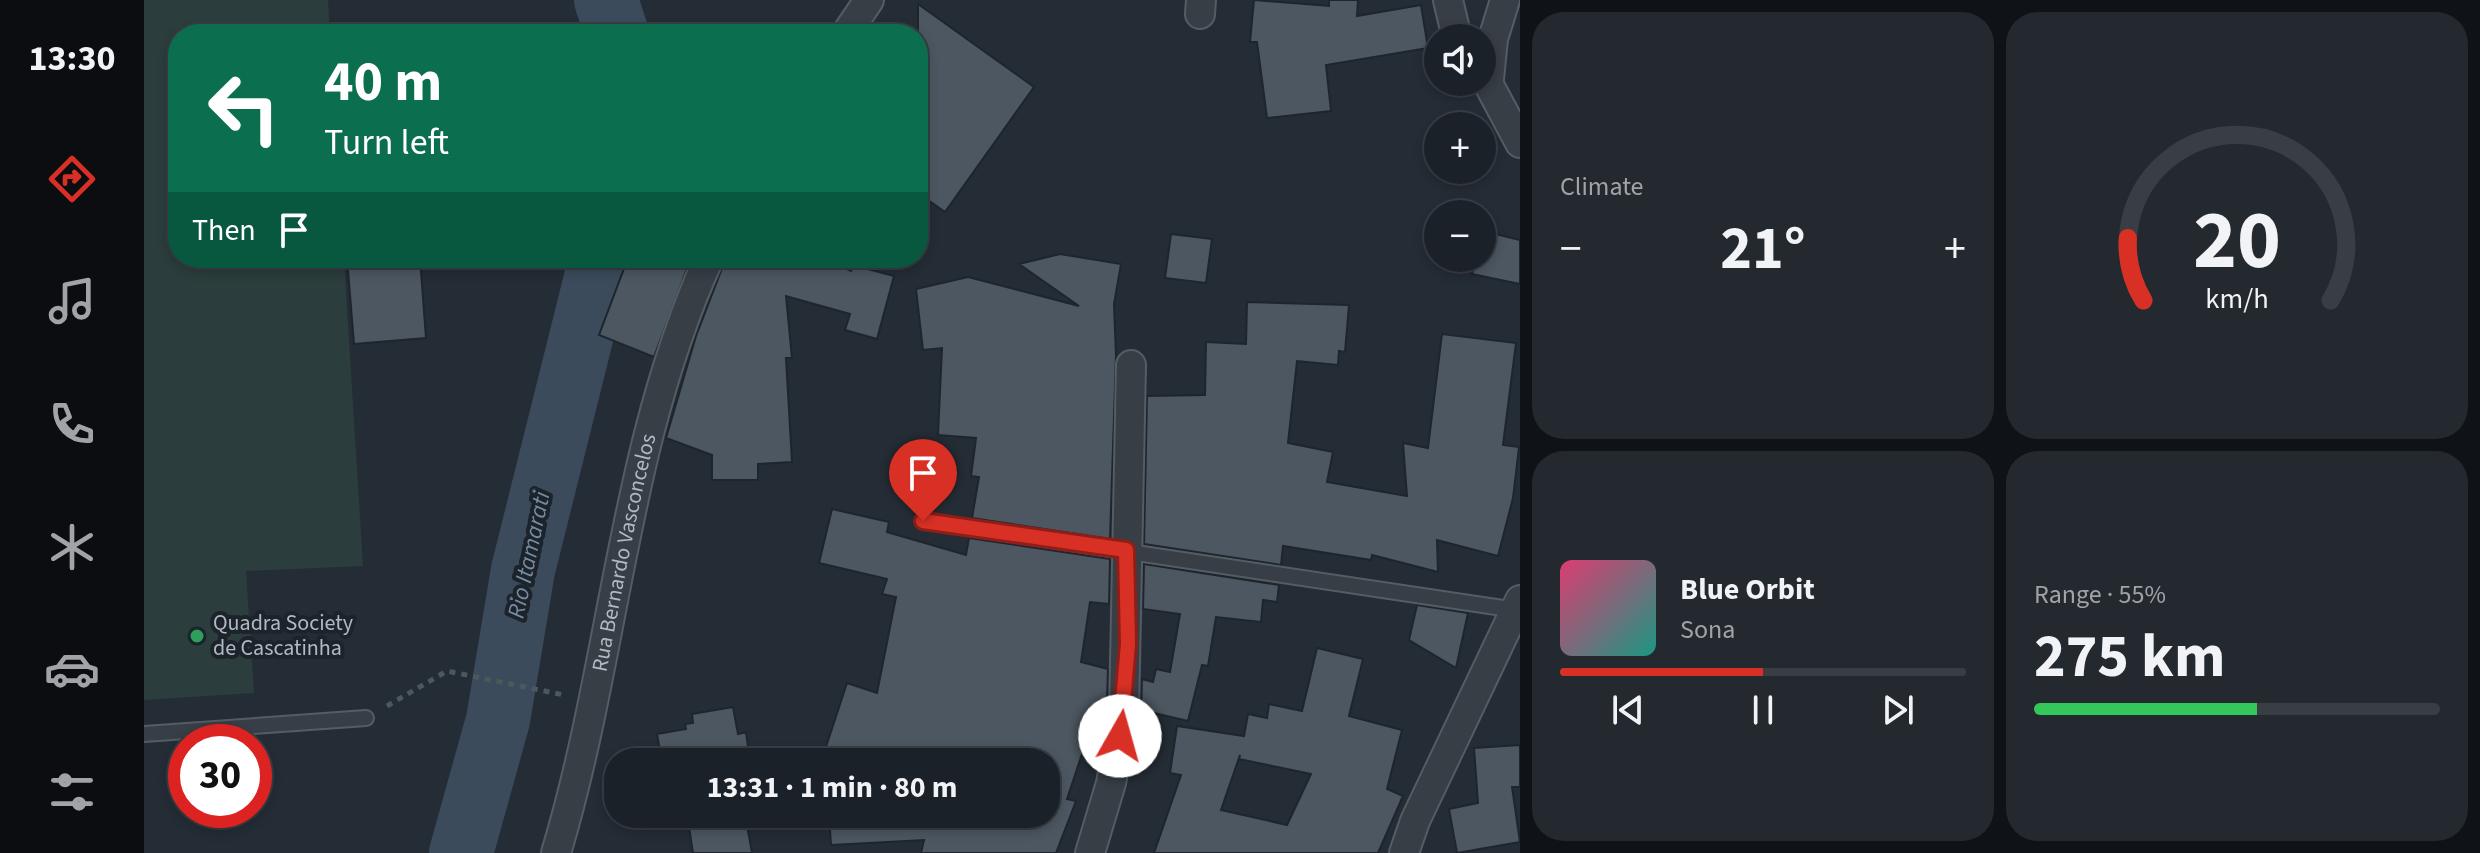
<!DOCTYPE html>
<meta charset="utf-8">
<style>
:root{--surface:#1b2128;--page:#242930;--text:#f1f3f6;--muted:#a0a3a8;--line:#393e45;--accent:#d93025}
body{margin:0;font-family:"Source Sans 3",sans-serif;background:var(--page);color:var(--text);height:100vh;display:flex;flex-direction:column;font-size:30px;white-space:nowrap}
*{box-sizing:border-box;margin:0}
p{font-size:26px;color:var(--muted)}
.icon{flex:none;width:44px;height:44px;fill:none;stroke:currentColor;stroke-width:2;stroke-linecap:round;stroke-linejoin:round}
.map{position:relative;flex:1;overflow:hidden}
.side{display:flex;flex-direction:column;gap:12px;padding:12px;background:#0f1216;width:960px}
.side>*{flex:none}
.guide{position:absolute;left:24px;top:24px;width:760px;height:244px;border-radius:32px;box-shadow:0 4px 12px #0003,0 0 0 2px var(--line);background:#0b6e4f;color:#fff;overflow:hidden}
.controls{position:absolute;left:1280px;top:24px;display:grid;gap:16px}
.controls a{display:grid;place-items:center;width:72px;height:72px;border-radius:50%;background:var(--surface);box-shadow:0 4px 12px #0003,0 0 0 2px var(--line);font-size:40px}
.speed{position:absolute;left:24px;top:724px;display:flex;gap:16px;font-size:40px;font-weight:700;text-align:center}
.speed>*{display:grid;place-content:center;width:104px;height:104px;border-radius:50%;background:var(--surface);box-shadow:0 4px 12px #0003,0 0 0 2px var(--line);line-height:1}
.speed .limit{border:12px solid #d22;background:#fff;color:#111}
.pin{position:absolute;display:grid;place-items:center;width:68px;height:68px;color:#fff;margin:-82px -34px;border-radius:50% 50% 50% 0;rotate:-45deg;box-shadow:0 0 8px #0007}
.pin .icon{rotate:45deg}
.me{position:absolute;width:88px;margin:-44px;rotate:7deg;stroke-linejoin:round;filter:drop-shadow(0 0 6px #0008)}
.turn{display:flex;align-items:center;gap:28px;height:168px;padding:0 24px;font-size:36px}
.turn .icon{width:104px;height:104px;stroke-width:2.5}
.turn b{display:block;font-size:56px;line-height:68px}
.then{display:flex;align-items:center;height:76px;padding:0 24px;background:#0003;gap:16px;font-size:30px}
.big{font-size:60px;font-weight:700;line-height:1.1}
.side .widget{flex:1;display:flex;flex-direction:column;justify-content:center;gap:12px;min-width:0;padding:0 28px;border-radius:32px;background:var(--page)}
.side .dial{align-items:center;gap:0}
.dial svg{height:208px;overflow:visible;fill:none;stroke:var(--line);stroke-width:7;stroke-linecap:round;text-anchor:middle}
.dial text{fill:var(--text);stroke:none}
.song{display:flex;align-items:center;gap:24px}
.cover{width:96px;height:96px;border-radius:12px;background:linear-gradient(135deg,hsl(340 70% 55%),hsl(170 70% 35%))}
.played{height:8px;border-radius:4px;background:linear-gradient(90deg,var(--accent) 50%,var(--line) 50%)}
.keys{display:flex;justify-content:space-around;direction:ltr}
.heat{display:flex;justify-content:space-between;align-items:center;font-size:44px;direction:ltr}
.charge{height:12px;border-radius:6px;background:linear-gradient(90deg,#34c759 55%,var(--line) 0)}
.side .tiles{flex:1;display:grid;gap:12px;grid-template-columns:repeat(2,1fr)}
.trip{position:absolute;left:460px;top:748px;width:456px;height:80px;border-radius:32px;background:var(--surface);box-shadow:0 4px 12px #0003,0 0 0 2px var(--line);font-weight:700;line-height:80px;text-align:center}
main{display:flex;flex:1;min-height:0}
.tab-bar{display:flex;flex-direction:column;width:144px;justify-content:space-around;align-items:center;background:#0b0d10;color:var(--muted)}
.tab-bar .icon{width:56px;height:56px}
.tab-bar .on{color:var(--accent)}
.tab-bar b{font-size:36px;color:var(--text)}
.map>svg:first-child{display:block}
.green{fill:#2b3d3c}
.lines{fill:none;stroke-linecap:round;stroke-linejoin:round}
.river{stroke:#3b4b5c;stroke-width:64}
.building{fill:#4c5761;stroke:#1e252d;stroke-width:2;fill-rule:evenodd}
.service-casing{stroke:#545c64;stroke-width:18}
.minor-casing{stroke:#545c64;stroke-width:32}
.path{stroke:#4a5a5a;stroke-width:5;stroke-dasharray:6 6;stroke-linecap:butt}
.service{stroke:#373e46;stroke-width:14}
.minor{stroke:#373e46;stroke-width:28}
.route-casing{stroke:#8d1f18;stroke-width:20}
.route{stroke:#d93025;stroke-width:14}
.leisure-dot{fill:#2e9e5b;stroke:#1c232b;stroke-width:3}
.labels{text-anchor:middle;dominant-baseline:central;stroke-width:8;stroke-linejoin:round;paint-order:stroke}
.street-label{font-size:22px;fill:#b1b9c2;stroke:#1c232b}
.poi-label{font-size:22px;fill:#b1b9c2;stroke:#1c232b;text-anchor:start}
.water-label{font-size:24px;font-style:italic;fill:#768ba2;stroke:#1c232b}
</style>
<main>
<nav class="tab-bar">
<b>13:30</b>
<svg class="icon on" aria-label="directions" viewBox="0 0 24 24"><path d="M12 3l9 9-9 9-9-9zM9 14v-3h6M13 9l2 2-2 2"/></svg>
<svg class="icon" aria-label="music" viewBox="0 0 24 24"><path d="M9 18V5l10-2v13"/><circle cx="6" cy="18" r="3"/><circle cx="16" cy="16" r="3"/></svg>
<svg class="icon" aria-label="phone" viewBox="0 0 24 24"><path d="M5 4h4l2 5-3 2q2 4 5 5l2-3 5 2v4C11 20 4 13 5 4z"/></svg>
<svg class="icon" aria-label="climate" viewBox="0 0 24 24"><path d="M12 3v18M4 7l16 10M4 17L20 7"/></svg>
<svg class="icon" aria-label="car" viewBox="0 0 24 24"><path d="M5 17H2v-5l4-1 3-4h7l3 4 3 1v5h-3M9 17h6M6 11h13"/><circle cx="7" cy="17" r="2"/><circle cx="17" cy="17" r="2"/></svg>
<svg class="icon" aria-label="filters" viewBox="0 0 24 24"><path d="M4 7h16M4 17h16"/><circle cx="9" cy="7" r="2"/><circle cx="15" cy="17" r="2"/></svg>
</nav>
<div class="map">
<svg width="1376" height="853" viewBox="0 0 1376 853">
<rect width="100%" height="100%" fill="#242c35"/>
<path class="green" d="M 0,0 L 184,0 L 186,34 L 34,34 L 34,258 L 200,258 L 219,566 L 102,571 L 110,693 L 0,700 Z"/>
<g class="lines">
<path class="river" d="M 462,0 L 473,34
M 317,853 L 354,720 L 379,570 L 457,258"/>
</g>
<path class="building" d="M 1110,0 L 1185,6 L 1185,0 L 1214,0 L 1213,16 L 1277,5 L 1284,48 L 1182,65 L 1187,111 L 1123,118 L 1113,42 L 1106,42 Z
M 774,4 L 890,87 L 801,212 L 774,193 Z
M 1339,231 L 1376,240 L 1376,284 L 1328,274 L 1332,258 L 1338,258 Z
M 1027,234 L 1068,239 L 1062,283 L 1021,278 Z
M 916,254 L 977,264 L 970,304 L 972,356 L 966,539 L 828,518 L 835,477 L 827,476 L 832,438 L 794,435 L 798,348 L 779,350 L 772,289 L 824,277 L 935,306 L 875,264 Z
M 203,258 L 276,258 L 282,338 L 210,344 Z
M 484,258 L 547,258 L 510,357 L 455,335 Z
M 582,258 L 678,258 L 707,271 L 709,265 L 750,276 L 733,339 L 701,330 L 706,314 L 642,296 L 648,358 L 642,358 L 648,462 L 614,464 L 614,480 L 568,480 L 568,455 L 522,438 L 552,336 Z
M 1103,302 L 1205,305 L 1201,352 L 1195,351 L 1194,365 L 1153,361 L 1144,443 L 1189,452 L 1183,482 L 1263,496 L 1259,443 L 1284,448 L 1298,334 L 1372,343 L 1359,445 L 1375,447 L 1369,498 L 1354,556 L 1293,540 L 1294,572 L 1228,555 L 1227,560 L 1139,546 L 1137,565 L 1000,544 L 1003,396 L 1061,395 L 1062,342 L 1102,344 Z
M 688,509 L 745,522 L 743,532 L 822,555 L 825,538 L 966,559 L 965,604 L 946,602 L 937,662 L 964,669 L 963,702 L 956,700 L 923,799 L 932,801 L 912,853 L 777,853 L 780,840 L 687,845 L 685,814 L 902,814 L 902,762 L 677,762 L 703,683 L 733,693 L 752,597 L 738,594 L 743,579 L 675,563 Z
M 1000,564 L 1135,585 L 1133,602 L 1119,600 L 1117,622 L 1072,617 L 1064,666 L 1058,665 L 1044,721 L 997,710 L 998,679 L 1009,682 L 1012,669 L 1026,672 L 1036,614 L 999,609 Z
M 1273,605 L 1324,613 L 1312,668 L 1265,640 Z
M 1173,648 L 1219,659 L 1205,716 L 1258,730 L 1243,789 L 1259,796 L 1234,853 L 1010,853 L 1037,775 L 1026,773 L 1033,726 L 1100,736 L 1104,714 L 1123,718 L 1125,704 L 1158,711 ZM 1096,755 L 1095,759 L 1167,774 L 1143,825 L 1077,810 Z
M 589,707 L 594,734 L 602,732 L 606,761 L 518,762 L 513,734 L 542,729 L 541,724 L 549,723 L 548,714 Z
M 1376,745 L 1376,787 L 1368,787 L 1376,842 L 1313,853 L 1305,809 L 1334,803 L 1330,748 Z
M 543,814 L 601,814 L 608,853 L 549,853 Z"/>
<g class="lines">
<defs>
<path id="service" d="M 779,521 L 1372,610
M 0,734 L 222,718"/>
<g id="minor">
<path d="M 1304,0 L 1313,38"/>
<path d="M 1056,14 L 1057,0"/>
<path d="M 702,34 L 725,0"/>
<path d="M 1338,72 L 1376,143"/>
<path d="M 1345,79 L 1349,39 L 1361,0"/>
<path id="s1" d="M 412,853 C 471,657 479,447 565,258"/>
<path d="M 946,853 L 967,783 L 980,713 L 987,365"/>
<path d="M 1260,853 L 1271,821 L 1376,600"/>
</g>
</defs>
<use href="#service" class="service-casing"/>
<use href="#minor" class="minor-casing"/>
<path class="path" d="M 243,706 L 303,671 L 420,695"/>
<use href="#service" class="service"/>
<use href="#minor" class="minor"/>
</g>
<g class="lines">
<defs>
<path id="route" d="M 779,521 L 982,550 L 984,644 L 976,736"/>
</defs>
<use href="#route" class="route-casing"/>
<use href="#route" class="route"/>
</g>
<circle class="leisure-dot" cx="53" cy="636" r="8"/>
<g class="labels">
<g class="street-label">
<text stroke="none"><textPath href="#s1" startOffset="308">Rua Bernardo Vasconcelos</textPath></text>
</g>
<g class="poi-label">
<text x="69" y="623">Quadra Society<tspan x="69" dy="25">de Cascatinha</tspan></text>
</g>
<g class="water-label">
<text transform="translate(385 555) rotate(-78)">Rio Itamarati</text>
</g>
</g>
</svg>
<div class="controls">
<a><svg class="icon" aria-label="sound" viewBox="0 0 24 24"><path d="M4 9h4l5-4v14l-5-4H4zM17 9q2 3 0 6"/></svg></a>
<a>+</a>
<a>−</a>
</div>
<div class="speed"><div class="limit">30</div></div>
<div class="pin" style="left:779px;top:521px;background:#d93025"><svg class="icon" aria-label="arrive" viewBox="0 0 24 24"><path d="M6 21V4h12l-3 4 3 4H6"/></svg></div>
<svg class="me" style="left:976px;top:736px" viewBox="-20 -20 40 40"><circle r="19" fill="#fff"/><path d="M0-13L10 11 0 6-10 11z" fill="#d93025"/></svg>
<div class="trip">13:31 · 1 min · 80 m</div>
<div class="guide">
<div class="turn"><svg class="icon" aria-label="left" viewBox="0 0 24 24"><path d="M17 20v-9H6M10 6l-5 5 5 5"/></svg><div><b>40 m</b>Turn left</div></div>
<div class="then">Then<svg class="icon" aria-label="arrive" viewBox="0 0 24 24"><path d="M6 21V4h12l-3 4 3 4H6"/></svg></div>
</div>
</div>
<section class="side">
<div class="tiles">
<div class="widget"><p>Climate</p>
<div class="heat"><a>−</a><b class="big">21°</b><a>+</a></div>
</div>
<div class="widget dial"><svg viewBox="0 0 100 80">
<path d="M14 69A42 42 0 1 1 86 69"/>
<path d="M14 69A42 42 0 0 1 8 45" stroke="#d93025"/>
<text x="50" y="56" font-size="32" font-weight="700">20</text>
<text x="50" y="72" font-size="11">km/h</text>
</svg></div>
<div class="widget">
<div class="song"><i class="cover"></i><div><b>Blue Orbit</b><p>Sona</p></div></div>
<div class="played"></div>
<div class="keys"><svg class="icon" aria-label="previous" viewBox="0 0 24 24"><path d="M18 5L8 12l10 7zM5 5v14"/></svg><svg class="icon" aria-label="pause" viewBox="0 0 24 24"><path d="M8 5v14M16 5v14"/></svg><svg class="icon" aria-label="next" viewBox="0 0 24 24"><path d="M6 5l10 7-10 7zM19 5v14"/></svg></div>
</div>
<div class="widget"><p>Range · 55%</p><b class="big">275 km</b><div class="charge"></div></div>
</div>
</section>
</main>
